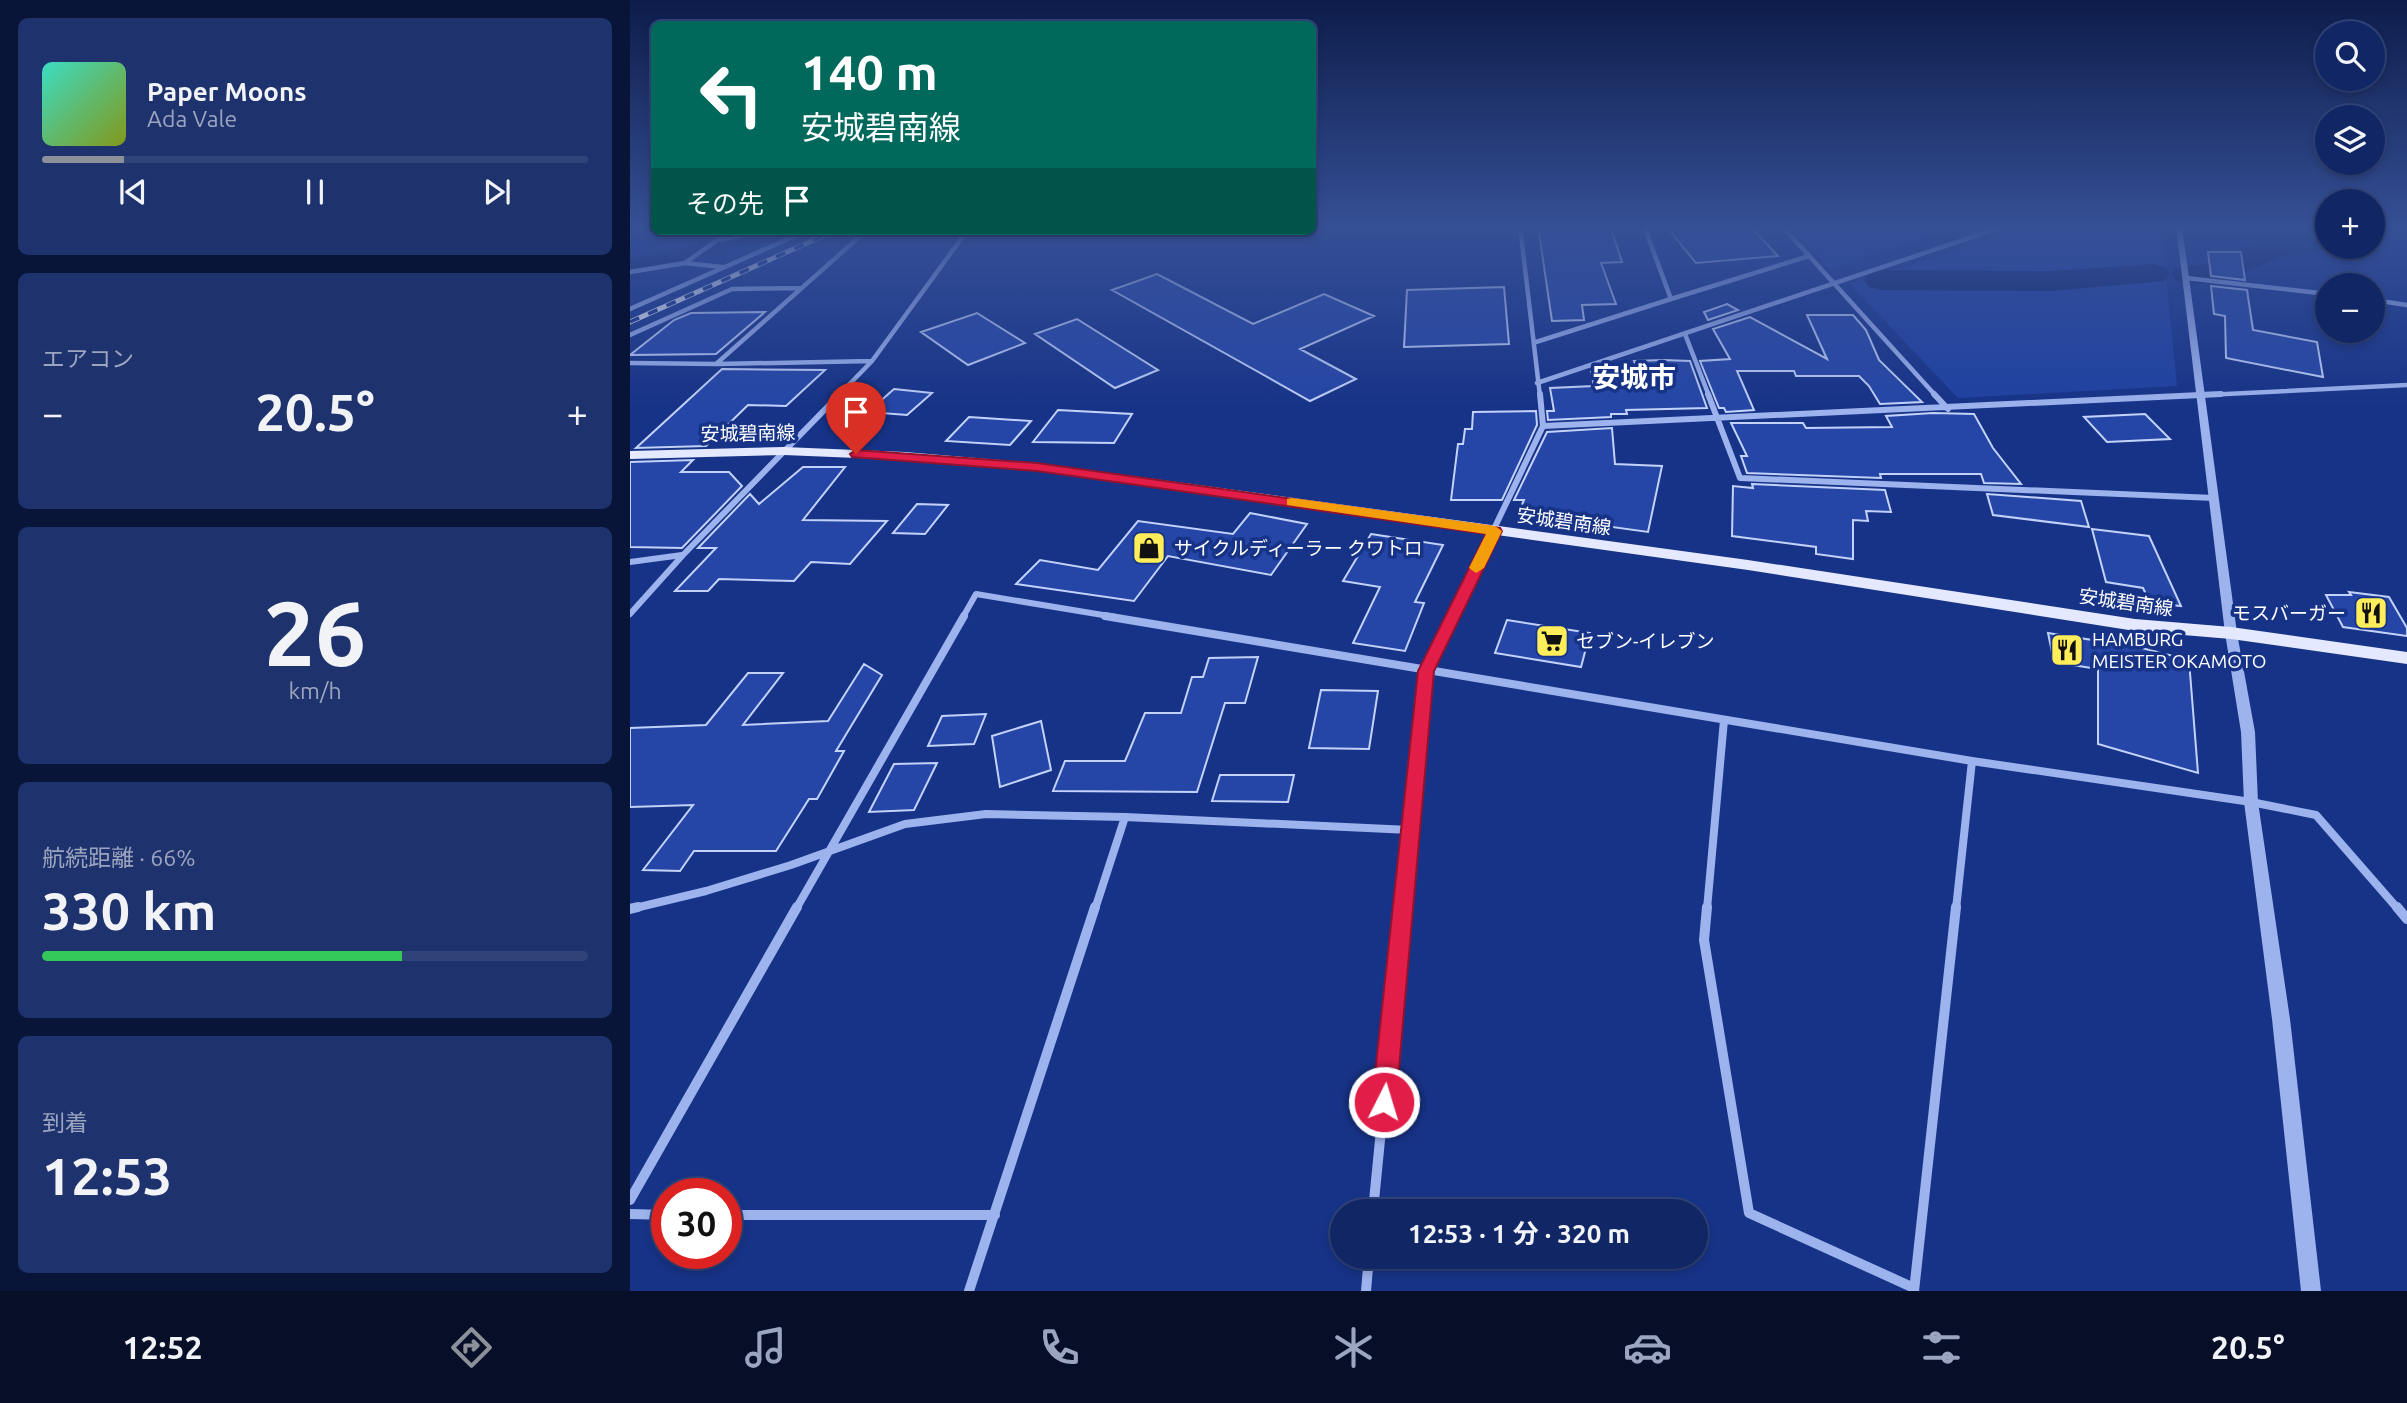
<!DOCTYPE html>
<html lang="ja">
<meta charset="utf-8">
<style>
:root{--surface:#112665;--page:#1e326e;--text:#f1f3f6;--muted:#9ca5bf;--line:#304379;--accent:#8c9099}
body{margin:0;font-family:Ubuntu,"Noto Sans JP",sans-serif;background:var(--page);color:var(--text);height:100vh;display:flex;flex-direction:column;font-size:26px;white-space:nowrap}
*{box-sizing:border-box;margin:0}
p{font-size:23px;color:var(--muted)}
.icon{flex:none;width:38px;height:38px;fill:none;stroke:currentColor;stroke-width:2;stroke-linecap:round;stroke-linejoin:round}
.map{position:relative;flex:1;overflow:hidden}
.drawer{display:flex;flex-direction:column;gap:18px;padding:18px;background:#091538;width:630px}
.drawer>*{flex:none}
.banner{position:absolute;left:21px;top:21px;width:665px;height:214px;border-radius:10px;box-shadow:0 4px 10px #0003,0 0 0 2px var(--line);background:#00695c;color:#fff;overflow:hidden}
.fabs{position:absolute;left:1685px;top:21px;display:grid;gap:14px}
.fabs a{display:grid;place-items:center;width:70px;height:70px;border-radius:50%;background:var(--surface);box-shadow:0 4px 10px #0003,0 0 0 2px var(--line);font-size:35px}
.speed{position:absolute;left:21px;top:1178px;display:flex;gap:14px;font-size:35px;font-weight:700;text-align:center}
.speed>*{display:grid;place-content:center;width:91px;height:91px;border-radius:50%;background:var(--surface);box-shadow:0 4px 10px #0003,0 0 0 2px var(--line);line-height:1}
.speed .limit{border:10px solid #d22;background:#fff;color:#111}
.pin{position:absolute;display:grid;place-items:center;width:60px;height:60px;color:#fff;margin:-72px -30px;border-radius:50% 50% 50% 0;rotate:-45deg;box-shadow:0 0 7px #0007}
.pin .icon{rotate:45deg}
.me{position:absolute;width:77px;margin:-38px;rotate:5deg;stroke-linejoin:round;filter:drop-shadow(0 0 5px #0008)}
.turn{display:flex;align-items:center;gap:24px;height:147px;padding:0 35px;font-size:32px}
.turn .icon{width:91px;height:91px;stroke-width:2.5}
.turn b{display:block;font-size:49px;line-height:60px}
.then{display:flex;align-items:center;height:66px;padding:0 35px;background:#0003;gap:14px;font-size:26px}
.big{font-size:52px;font-weight:700;line-height:1.1}
.drawer .tile{flex:1;display:flex;flex-direction:column;justify-content:center;gap:10px;min-width:0;padding:0 24px;border-radius:10px;background:var(--page)}
.drawer .dial{align-items:center;gap:0}
.dial b{font-size:91px;line-height:1}
.song{display:flex;align-items:center;gap:21px}
.cover{width:84px;height:84px;border-radius:10px;background:linear-gradient(135deg,hsl(170 70% 55%),hsl(70 70% 35%))}
.played{height:7px;border-radius:4px;background:linear-gradient(90deg,var(--accent) 15%,var(--line) 15%)}
.keys{display:flex;justify-content:space-around;direction:ltr}
.heat{display:flex;justify-content:space-between;align-items:center;font-size:38px;direction:ltr}
.charge{height:10px;border-radius:5px;background:linear-gradient(90deg,#34c759 66%,var(--line) 0)}
.trip{position:absolute;left:700px;top:1199px;width:378px;height:70px;border-radius:35px;background:var(--surface);box-shadow:0 4px 10px #0003,0 0 0 2px var(--line);font-weight:700;line-height:70px;text-align:center}
.menu{display:flex;height:112px;justify-content:space-around;align-items:center;background:#070f28;color:var(--muted)}
.menu .icon{width:49px;height:49px}
.menu .active{color:var(--accent)}
.menu b{font-size:32px;color:var(--text)}
main{display:flex;flex:1;min-height:0}
.map>svg:first-child{display:block}
.green{fill:#1f41a1}
.lines{fill:none;stroke-linecap:round;stroke-linejoin:round}
.canal{fill:#0e2365;fill-rule:evenodd}
.river{fill:#0e2365;fill-rule:evenodd}
.building{fill:#2546a6;stroke:#c3d2fa;stroke-width:2}
.minor-far3{stroke:#9db3ee;stroke-width:4.5}
.minor-far2{stroke:#9db3ee;stroke-width:6}
.minor-far1{stroke:#9db3ee;stroke-width:8}
.minor{stroke:#9db3ee;stroke-width:10}
.tertiary{fill:#9db3ee;fill-rule:evenodd}
.primary{fill:#e4e9ff;fill-rule:evenodd}
.rail-casing{stroke:#fff;stroke-width:5}
.rail{stroke:#173387;stroke-width:3.5;stroke-dasharray:10;stroke-linecap:butt}
.route{fill:#e11d48;stroke:#92132f;stroke-width:2}
.slow{fill:#f59e0b}
.labels{text-anchor:middle;dominant-baseline:central;stroke-width:7;stroke-linejoin:round;paint-order:stroke}
.street-label{font-size:19px;fill:#fff;stroke:#173387}
.poi-label{font-size:19px;fill:#fff;stroke:#173387;text-anchor:start}
.far-town-label{font-size:28px;font-weight:bold;fill:#fff;stroke:#173387}
</style>
<main>
<section class="drawer">
<div class="tile">
<div class="song"><i class="cover"></i><div><b>Paper Moons</b><p>Ada Vale</p></div></div>
<div class="played"></div>
<div class="keys"><svg class="icon" aria-label="previous" viewBox="0 0 24 24"><path d="M18 5L8 12l10 7zM5 5v14"/></svg><svg class="icon" aria-label="pause" viewBox="0 0 24 24"><path d="M8 5v14M16 5v14"/></svg><svg class="icon" aria-label="next" viewBox="0 0 24 24"><path d="M6 5l10 7-10 7zM19 5v14"/></svg></div>
</div>
<div class="tile"><p>エアコン</p>
<div class="heat"><a>−</a><b class="big">20.5°</b><a>+</a></div>
</div>
<div class="tile dial"><b>26</b><p>km/h</p></div>
<div class="tile"><p>航続距離 · 66%</p><b class="big">330 km</b><div class="charge"></div></div>
<div class="tile"><p>到着</p><b class="big">12:53</b></div>
</section>
<div class="map">
<svg width="1777" height="1291" viewBox="0 0 1777 1291">
<rect width="100%" height="100%" fill="#173387"/>
<path class="green" d="M 1159,226 L 1330,226 L 1199,269 Z
M 1396,226 L 1531,226 L 1547,386 L 1328,398 L 1219,283 L 1279,266 Z"/>
<g class="lines">
<path class="canal" d="M 140,231 L 175,231 L 166,236 L 0,271 L 0,259 Z"/>
<path class="river" d="M 1743,226 L 1777,226 L 1777,234 L 1743,243 Z
M 1698,231 L 1698,247 L 1709,247 C 1690,251 1667,250 1650,257 C 1613,271 1588,291 1546,281 L 1541,274 L 1546,267 L 1577,264 L 1643,238 Z
M 1523,264 L 1535,267 L 1540,274 L 1535,281 L 1422,291 L 1251,290 L 1239,287 L 1234,280 L 1239,273 L 1251,270 L 1422,271 Z"/>
</g>
<path class="building" d="M 908,226 L 980,226 L 992,262 L 971,263 L 986,304 L 952,305 L 954,320 L 922,321 Z
M 1036,226 L 1120,226 L 1148,256 L 1066,263 Z
M 1578,252 L 1611,252 L 1615,280 L 1581,276 Z
M 527,274 L 623,324 L 694,294 L 744,316 L 670,349 L 726,379 L 680,401 L 482,290 Z
M 1581,286 L 1617,290 L 1623,330 L 1687,342 L 1693,377 L 1596,358 L 1595,316 L 1584,314 Z
M 874,287 L 879,344 L 774,347 L 777,290 Z
M 1097,304 L 1108,310 L 1078,320 L 1074,312 Z
M 135,312 L 86,354 L 0,355 L 44,320 L 61,313 Z
M 347,313 L 395,343 L 338,365 L 291,332 Z
M 1177,315 L 1223,315 L 1236,330 L 1249,360 L 1292,402 L 1250,404 L 1239,386 L 1229,376 L 1166,376 L 1164,371 L 1107,371 L 1124,410 L 1096,412 L 1094,408 L 1089,408 L 1070,361 L 1100,359 L 1083,329 L 1120,317 L 1197,359 Z
M 447,319 L 528,370 L 485,388 L 405,334 Z
M 1034,360 L 1060,361 L 1077,408 L 996,410 L 997,414 L 981,414 L 981,417 L 918,420 L 917,411 L 924,411 L 920,388 L 964,386 L 961,372 L 1007,371 L 1004,361 Z
M 92,369 L 195,370 L 156,406 L 118,405 L 76,446 L 6,448 Z
M 264,389 L 302,393 L 277,415 L 238,412 Z
M 428,410 L 502,414 L 484,443 L 403,442 Z
M 906,411 L 907,425 L 872,500 L 821,500 L 828,444 L 833,444 L 835,429 L 842,429 L 843,412 Z
M 1303,413 L 1344,414 L 1363,448 L 1391,484 L 1354,483 L 1351,474 L 1250,474 L 1251,478 L 1117,473 L 1111,456 L 1117,456 L 1101,423 L 1173,423 L 1176,428 L 1262,427 L 1256,416 Z
M 1515,414 L 1540,439 L 1477,442 L 1454,417 Z
M 339,417 L 401,421 L 380,445 L 316,441 Z
M 982,428 L 985,464 L 1032,466 L 1018,532 L 888,514 L 894,500 L 884,500 L 917,432 Z
M 63,460 L 51,472 L 99,472 L 112,486 L 52,548 L 0,547 L 0,462 Z
M 173,467 L 215,467 L 173,520 L 257,521 L 220,564 L 181,562 L 164,581 L 89,579 L 78,591 L 45,591 L 86,548 L 68,548 L 120,494 L 129,504 Z
M 1122,484 L 1255,490 L 1261,512 L 1236,511 L 1238,521 L 1223,520 L 1223,559 L 1186,554 L 1186,547 L 1102,536 L 1103,486 L 1123,488 Z
M 1357,494 L 1451,501 L 1459,527 L 1363,515 Z
M 287,504 L 318,505 L 295,534 L 263,533 Z
M 620,513 L 677,524 L 641,575 L 538,556 L 504,601 L 386,584 L 410,560 L 468,570 L 508,521 L 603,534 Z
M 1462,529 L 1519,536 L 1551,606 L 1520,603 L 1513,588 L 1476,582 Z
M 741,534 L 813,545 L 785,602 L 794,603 L 775,651 L 723,643 L 750,587 L 713,581 Z
M 1719,592 L 1759,597 L 1777,628 L 1777,636 L 1713,627 L 1696,595 L 1721,595 Z
M 877,620 L 960,633 L 951,667 L 865,653 Z
M 1418,633 L 1469,641 L 1469,637 L 1559,660 L 1568,773 L 1468,744 L 1468,669 L 1424,662 Z
M 628,657 L 615,703 L 595,703 L 567,792 L 423,791 L 435,761 L 495,761 L 515,713 L 551,713 L 562,677 L 573,677 L 579,658 Z
M 234,664 L 252,675 L 206,751 L 214,751 L 187,799 L 179,799 L 146,851 L 64,851 L 50,871 L 13,870 L 63,805 L 0,807 L 0,728 L 76,725 L 118,673 L 153,673 L 113,725 L 198,721 Z
M 691,690 L 748,691 L 739,749 L 679,748 Z
M 356,714 L 344,744 L 298,746 L 312,716 Z
M 411,721 L 421,770 L 370,787 L 362,736 Z
M 307,763 L 284,810 L 239,812 L 264,764 Z
M 590,775 L 664,775 L 658,802 L 582,801 Z"/>
<g class="lines">
<path class="minor-far3" d="M 890,226 L 910,396
M 1152,226 L 1306,396
M 90,240 L 133,231
M 55,263 L 92,267
M 0,272 L 55,263 L 100,231
M 1556,278 L 1698,294
M 1041,299 L 1179,256
M 1743,300 L 1777,305
M 0,309 L 174,232
M 1055,334 L 1079,396
M 0,335 L 102,289 L 171,288
M 906,342 L 1041,299 L 1014,226
M 0,363 L 86,364 L 236,231
M 87,364 L 242,361
M 907,383 L 1375,226
M 208,396 L 242,361 L 337,231
M 1555,396 L 1777,385"/>
<path class="minor-far2" d="M 910,394 L 913,426
M 1078,394 L 1110,478 L 1584,498
M 1304,394 L 1318,409
M 0,562 L 52,555
M 0,614 L 53,555 L 210,394
M 333,617 L 346,594 L 485,617
M 822,617 L 913,426 L 1591,394"/>
<path class="minor-far1" d="M 475,616 L 1342,761 L 1621,802 L 1686,815 L 1768,909
M 1,909 L 76,891 L 161,865 L 275,824 L 356,814 L 495,817 L 780,830
M 166,909 L 334,616
M 465,909 L 495,817
M 773,909 L 796,671 L 822,616
M 1077,909 L 1094,720
M 1326,909 L 1342,761"/>
<path class="minor" d="M 1077,907 L 1074,940 L 1119,1213 L 1284,1288
M 1767,907 L 1777,919
M 0,909 L 8,907
M 0,1200 L 167,907
M 743,1211 L 773,907
M 0,1214 L 37,1215
M 96,1215 L 365,1215
M 339,1291 L 465,907
M 736,1291 L 739,1256
M 1284,1291 L 1326,907"/>
<path class="tertiary" d="M 1546,226 L 1552,226 L 1607,633 L 1625,732 L 1628,802 L 1660,1019 L 1691,1291 L 1671,1291 L 1642,1019 L 1614,802 L 1611,732 L 1595,633 Z"/>
<path class="primary" d="M 154,447 L 275,452 L 407,463 L 1118,560 L 1505,619 L 1601,627 L 1777,652 L 1777,664 L 1601,639 L 1505,631 L 1118,570 L 407,471 L 275,460 L 154,455 L 0,459 L 0,451 Z"/>
<defs>
<path id="rail" d="M 0,322 L 204,231"/>
</defs>
<use href="#rail" class="rail-casing"/>
<use href="#rail" class="rail"/>
</g>
<linearGradient id="sky" x2="0" y2="1"><stop stop-color="#0d1c4a"/><stop offset="0.56" stop-color="#365096"/><stop offset="1" stop-color="#365096" stop-opacity="0"/></linearGradient>
<rect width="1777" height="407" fill="url(#sky)"/>
<path class="route" d="M 226,450 L 407,463 L 870,528 L 872,531 L 804,671 L 766,1102 L 762,1110 L 754,1114 L 746,1110 L 742,1102 L 788,671 L 856,534 L 407,471 L 222,457 L 220,454 Z"/>
<path class="slow" d="M 662,498 L 865,526 L 872,531 L 854,568 L 846,573 L 839,568 L 856,534 L 657,505 L 657,499 Z"/>
<defs>
<symbol id="shop-square" viewBox="-11 -11 22 22"><rect x="-9" y="-9" width="18" height="18" rx="4" fill="#ffee5a" stroke="#173387"/><path d="M-5-2.5h2.3a2.7 3.5 0 0 1 5.4 0H5L5.5 6h-11ZM-1.5-2.5h3a1.5 2.3 0 0 0-3 0Z" fill="#111"/></symbol>
<symbol id="restaurant-square" viewBox="-11 -11 22 22"><rect x="-9" y="-9" width="18" height="18" rx="4" fill="#ffee5a" stroke="#173387"/><path d="M-5-6h1v4h1v-4h1v4h1v-4h1v5L-1.5 .5V6h-2V.5L-5-1ZM5-6V6H3V1.5H1.5Q1.5-4 5-6Z" fill="#111"/></symbol>
<symbol id="supermarket-square" viewBox="-11 -11 22 22"><rect x="-9" y="-9" width="18" height="18" rx="4" fill="#ffee5a" stroke="#173387"/><path d="M-6-5.5h2.5l.6 2H6L4.5 2H-2.5L-4.4-4H-6ZM-1.5 3.2a1.3 1.3 0 1 0 .1 0ZM3 3.2a1.3 1.3 0 1 0 .1 0Z" fill="#111"/></symbol>
</defs>
<g fill-rule="evenodd">
<use href="#shop-square" x="500" y="529" width="38" height="38"/>
<use href="#restaurant-square" x="1722" y="594" width="38" height="38"/>
<use href="#supermarket-square" x="903" y="622" width="38" height="38"/>
<use href="#restaurant-square" x="1418" y="631" width="38" height="38"/>
</g>
<g class="labels">
<g class="street-label">
<text transform="translate(118 433) rotate(-1)">安城碧南線</text>
<text transform="translate(934 521) rotate(8)">安城碧南線</text>
<text transform="translate(1496 602) rotate(8)">安城碧南線</text>
</g>
<g class="poi-label">
<text x="544" y="548">サイクルディーラー クワトロ</text>
<text x="1716" y="613" text-anchor="end">モスバーガー</text>
<text x="1462" y="639">HAMBURG<tspan x="1462" dy="22">MEISTER OKAMOTO</tspan></text>
<text x="946" y="641">セブン-イレブン</text>
</g>
<g class="far-town-label">
<text x="1004" y="376">安城市</text>
</g>
</g>
</svg>
<div class="fabs">
<a><svg class="icon" aria-label="search" viewBox="0 0 24 24"><circle cx="10" cy="10" r="6"/><path d="M15 15l6 6"/></svg></a>
<a><svg class="icon" aria-label="layers" viewBox="0 0 24 24"><path d="M12 4l9 5-9 5-9-5zM3 14l9 5 9-5"/></svg></a>
<a>+</a>
<a>−</a>
</div>
<div class="speed"><div class="limit">30</div></div>
<div class="pin" style="left:226px;top:454px;background:#d93025"><svg class="icon" aria-label="arrive" viewBox="0 0 24 24"><path d="M6 21V4h12l-3 4 3 4H6"/></svg></div>
<svg class="me" style="left:754px;top:1102px" viewBox="-20 -20 40 40"><circle r="17" fill="#e11d48" stroke="#fff" stroke-width="3"/><path d="M0-11L8 9 0 5-8 9z" fill="#fff"/></svg>
<div class="trip">12:53 · 1 分 · 320 m</div>
<div class="banner">
<div class="turn"><svg class="icon" aria-label="left" viewBox="0 0 24 24"><path d="M17 20v-9H6M10 6l-5 5 5 5"/></svg><div><b>140 m</b>安城碧南線</div></div>
<div class="then">その先<svg class="icon" aria-label="arrive" viewBox="0 0 24 24"><path d="M6 21V4h12l-3 4 3 4H6"/></svg></div>
</div>
</div>
</main>
<nav class="menu">
<b>12:52</b>
<svg class="icon active" aria-label="directions" viewBox="0 0 24 24"><path d="M12 3l9 9-9 9-9-9zM9 14v-3h6M13 9l2 2-2 2"/></svg>
<svg class="icon" aria-label="music" viewBox="0 0 24 24"><path d="M9 18V5l10-2v13"/><circle cx="6" cy="18" r="3"/><circle cx="16" cy="16" r="3"/></svg>
<svg class="icon" aria-label="phone" viewBox="0 0 24 24"><path d="M5 4h4l2 5-3 2q2 4 5 5l2-3 5 2v4C11 20 4 13 5 4z"/></svg>
<svg class="icon" aria-label="climate" viewBox="0 0 24 24"><path d="M12 3v18M4 7l16 10M4 17L20 7"/></svg>
<svg class="icon" aria-label="car" viewBox="0 0 24 24"><path d="M5 17H2v-5l4-1 3-4h7l3 4 3 1v5h-3M9 17h6M6 11h13"/><circle cx="7" cy="17" r="2"/><circle cx="17" cy="17" r="2"/></svg>
<svg class="icon" aria-label="filters" viewBox="0 0 24 24"><path d="M4 7h16M4 17h16"/><circle cx="9" cy="7" r="2"/><circle cx="15" cy="17" r="2"/></svg>
<b>20.5°</b>
</nav>
